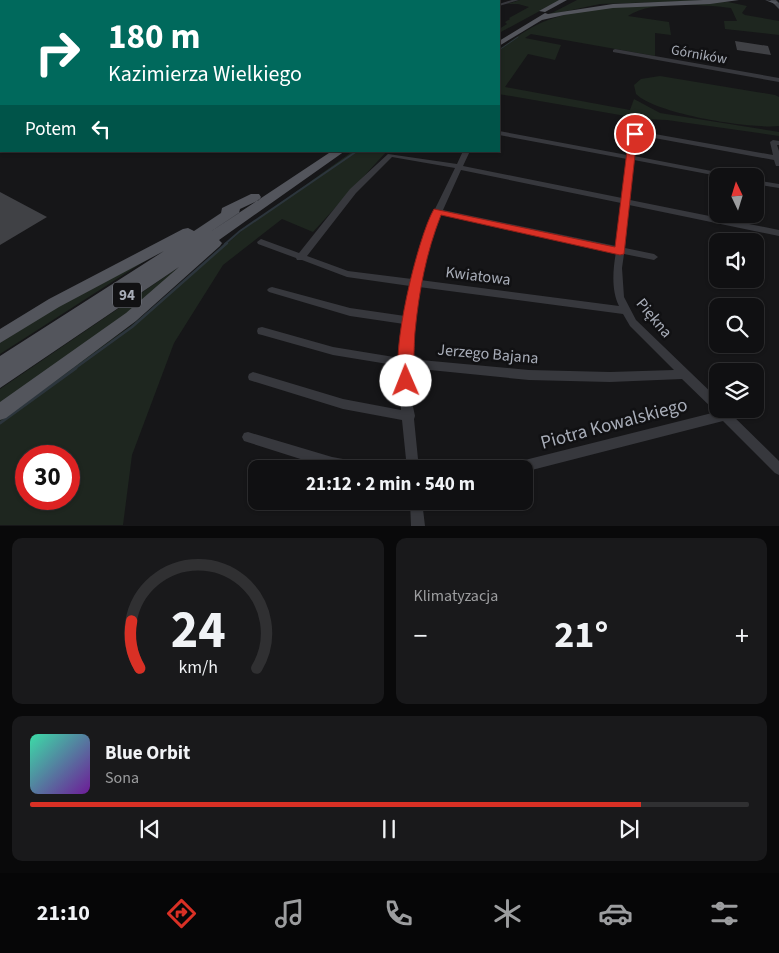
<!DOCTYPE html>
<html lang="pl">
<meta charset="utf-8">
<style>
:root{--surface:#101012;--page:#19191b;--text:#f1f3f6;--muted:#9c9d9f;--line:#303032;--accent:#d93025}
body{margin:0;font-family:"Source Sans 3",sans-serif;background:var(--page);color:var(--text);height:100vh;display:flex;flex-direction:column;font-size:19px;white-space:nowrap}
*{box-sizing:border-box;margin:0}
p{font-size:16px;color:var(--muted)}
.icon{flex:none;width:28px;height:28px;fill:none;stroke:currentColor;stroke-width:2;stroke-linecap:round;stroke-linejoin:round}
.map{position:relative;height:526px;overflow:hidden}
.sheet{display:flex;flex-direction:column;gap:12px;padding:12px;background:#09090a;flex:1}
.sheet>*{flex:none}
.top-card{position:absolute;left:0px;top:0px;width:500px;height:152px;box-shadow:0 1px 4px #0004,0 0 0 1px var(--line);background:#00695c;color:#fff;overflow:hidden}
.needle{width:32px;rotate:356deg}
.controls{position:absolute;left:709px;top:168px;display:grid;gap:10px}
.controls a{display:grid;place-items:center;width:55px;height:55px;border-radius:10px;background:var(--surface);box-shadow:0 1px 4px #0004,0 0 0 1px var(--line);font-size:25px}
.speed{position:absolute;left:15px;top:445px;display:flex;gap:10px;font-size:25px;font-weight:700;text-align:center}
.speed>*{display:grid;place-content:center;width:65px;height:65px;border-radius:50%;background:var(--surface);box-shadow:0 1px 4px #0004,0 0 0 1px var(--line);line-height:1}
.speed .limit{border:8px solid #d22;background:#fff;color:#111}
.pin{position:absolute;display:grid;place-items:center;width:42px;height:42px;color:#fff;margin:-21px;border:2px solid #fff;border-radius:50%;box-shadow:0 1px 5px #0007}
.me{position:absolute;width:55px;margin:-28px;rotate:359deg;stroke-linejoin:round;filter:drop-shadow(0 0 4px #0008)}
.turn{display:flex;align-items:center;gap:18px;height:105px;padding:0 25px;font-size:22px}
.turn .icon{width:65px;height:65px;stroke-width:2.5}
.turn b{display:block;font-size:35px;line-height:42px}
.then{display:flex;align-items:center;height:48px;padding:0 25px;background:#0003;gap:10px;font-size:19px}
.big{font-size:38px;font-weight:700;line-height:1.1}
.sheet .card{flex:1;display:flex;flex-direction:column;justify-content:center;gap:8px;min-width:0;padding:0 18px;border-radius:10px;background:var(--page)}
.sheet .dial{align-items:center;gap:0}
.dial svg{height:130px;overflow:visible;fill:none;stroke:var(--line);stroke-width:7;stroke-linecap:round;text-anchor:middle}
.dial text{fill:var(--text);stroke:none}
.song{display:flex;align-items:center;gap:15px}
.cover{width:60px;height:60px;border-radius:8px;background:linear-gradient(135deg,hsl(160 70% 55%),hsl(280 70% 35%))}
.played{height:5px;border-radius:2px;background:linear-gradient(90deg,var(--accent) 85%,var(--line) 85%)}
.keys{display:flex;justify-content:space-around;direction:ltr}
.heat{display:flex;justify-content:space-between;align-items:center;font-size:28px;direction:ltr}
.sheet .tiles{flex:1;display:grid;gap:12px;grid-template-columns:1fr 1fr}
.card:last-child{grid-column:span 2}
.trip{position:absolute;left:248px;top:460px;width:285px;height:50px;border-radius:10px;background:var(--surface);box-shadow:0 1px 4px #0004,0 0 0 1px var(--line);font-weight:700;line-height:50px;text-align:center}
.dock{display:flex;height:80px;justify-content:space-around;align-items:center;background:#060607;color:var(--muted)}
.dock .icon{width:35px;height:35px}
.dock .active{color:var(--accent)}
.dock b{font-size:22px;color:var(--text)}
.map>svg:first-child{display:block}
.green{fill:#1e261f;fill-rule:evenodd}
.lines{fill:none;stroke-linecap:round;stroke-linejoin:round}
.stream-far3{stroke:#2c353c;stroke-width:1}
.stream-far2{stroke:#2c353c;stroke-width:2}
.stream-far1{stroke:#2c353c;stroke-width:2.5}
.stream{stroke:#2c353c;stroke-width:3}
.building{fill:#404145}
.street{fill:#37383d;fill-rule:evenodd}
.secondary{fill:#45474d;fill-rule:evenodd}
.primary{fill:#53555c;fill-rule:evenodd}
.route{fill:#d93025;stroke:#8d1f18}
.labels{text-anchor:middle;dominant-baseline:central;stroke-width:5;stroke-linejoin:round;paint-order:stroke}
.far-street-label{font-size:14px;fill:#a8adb8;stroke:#111113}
.shield{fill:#111113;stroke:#7b7e86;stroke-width:1}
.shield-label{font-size:15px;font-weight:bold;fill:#a8adb8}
.street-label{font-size:16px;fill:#a8adb8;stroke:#111113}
.near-street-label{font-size:19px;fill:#a8adb8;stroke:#111113}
</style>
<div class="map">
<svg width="779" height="526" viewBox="0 0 779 526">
<rect width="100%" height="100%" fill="#161618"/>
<path class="green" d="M 520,0 L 560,0 L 499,33 L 499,29 L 507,24 L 505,22 L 510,19 L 509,18 L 529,7 L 518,4 L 507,4 Z
M 577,0 L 721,0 L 600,4 L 548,15 Z
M 728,2 L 747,6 L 742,13 L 745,15 L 779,21 L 779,35 L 725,29 L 724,21 L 737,21 L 731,8 C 704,5 651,0 628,16 L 669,22 L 671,35 L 655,33 L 655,56 L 531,34 L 525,38 L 561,45 L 555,60 L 528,54 L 505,87 L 630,110 L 634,99 L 660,113 L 779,132 L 779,136 L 667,120 L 643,119 L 499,94 L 499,49 C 514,39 531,26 548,20 C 605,0 668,3 728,2 Z
M 660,76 L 775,95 L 779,97 L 779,126 C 750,129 656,114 636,94 L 634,85 L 641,79 Z
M 353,151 L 387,151 L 313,232 L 282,219 L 223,265 L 174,343 L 132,455 L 123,525 L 0,525 L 0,419 L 132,325 L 244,229 ZM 26,456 L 69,456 L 69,499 L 26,499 Z
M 165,248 L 0,354 L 0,343 L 81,291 Z
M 191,259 L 116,322 L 0,404 L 0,389 Z"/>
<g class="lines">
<path class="stream-far3" d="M 499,50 L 518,37"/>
<path class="stream-far2" d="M 225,244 L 240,231 L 357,151"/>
<path class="stream-far1" d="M 74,369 L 132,327 L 227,243"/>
<path class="stream" d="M 0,423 L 76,368"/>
</g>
<path class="building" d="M 735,41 L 768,46 L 771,55 L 737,50 Z
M 0,192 L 47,217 L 0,245 Z"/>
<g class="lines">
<path class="street" d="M 2,0 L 7,0 L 1,2 Z
M 75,0 L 79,0 L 79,1 L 75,1 Z
M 227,0 L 231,0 L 231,1 L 227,1 Z
M 310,0 L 314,0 L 314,1 L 310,1 Z
M 382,0 L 386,0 L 387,1 L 383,1 Z
M 512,0 L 519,0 L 499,6 L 499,4 Z
M 0,8 L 1,8 L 1,10 L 0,10 Z
M 615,49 L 779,78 L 779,82 L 613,52 L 613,50 Z
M 0,75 L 1,75 L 1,79 L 0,79 Z
M 499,131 L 627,155 L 630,135 L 633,133 L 649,133 L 773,155 L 770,142 L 773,140 L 779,141 L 779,145 L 777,145 L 779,151 L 779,166 L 776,166 L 774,160 L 649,137 L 636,137 L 634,156 L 727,174 L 731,176 L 718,176 L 634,160 L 630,200 L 779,230 L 779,236 L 629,205 L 625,248 L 654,254 L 658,257 L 654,260 L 624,254 L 622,268 L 624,297 L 636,320 L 718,399 L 718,409 L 726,409 L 779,461 L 779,475 L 775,473 L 723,421 L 524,472 L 524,469 L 507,469 L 509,465 L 513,463 L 716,412 L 682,379 L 610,382 L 529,380 L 410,368 L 412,402 L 415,416 L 414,419 L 419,469 L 407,469 L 402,420 L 343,409 L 249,380 L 248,377 L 249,374 L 253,372 L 343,399 L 401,410 L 400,366 L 333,355 L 262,335 L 258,334 L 257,331 L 258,328 L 262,327 L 333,347 L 400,358 L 404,324 L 350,316 L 269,292 L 267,290 L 269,288 L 272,287 L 350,308 L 405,316 L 410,286 L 347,277 L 302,260 L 297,260 L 296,258 L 258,244 L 257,242 L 261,239 L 299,253 L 350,189 L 388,154 L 457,164 L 463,151 L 470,151 L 463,166 L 622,198 L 627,159 L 499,135 ZM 392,157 L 455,168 L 435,209 L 433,211 L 434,212 L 419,253 L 412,279 L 348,271 L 307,256 L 356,193 ZM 461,170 L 621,203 L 616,246 L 443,210 ZM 441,214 L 616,252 C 613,269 611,290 619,306 L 420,280 L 428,253 ZM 419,287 L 623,314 L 630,326 L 674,370 L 610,372 L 529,370 L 410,359 L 412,332 Z
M 755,180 L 779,184 L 779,188 L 755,184 Z
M 248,432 L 332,457 L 365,463 L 369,465 L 371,469 L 332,469 L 244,441 L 242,437 L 244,433 Z
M 410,501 L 422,501 L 425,526 L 411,526 Z"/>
<path class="secondary" d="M 770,0 L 776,0 L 779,3 L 779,9 Z"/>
<path class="primary" d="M 559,0 L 567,0 L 545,12 L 539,11 Z
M 703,0 L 739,0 L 710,4 L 613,8 L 564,15 L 542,20 L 499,46 L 499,41 L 545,13 L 548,14 L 613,4 Z
M 765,0 L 778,2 L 775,4 Z
M 332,151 L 345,151 L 219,240 L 222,243 L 220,246 L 136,321 L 6,418 L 0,420 L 0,402 L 126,313 L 179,267 L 0,388 L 0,356 L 164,251 L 59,307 L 0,343 L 0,329 L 49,299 L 183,229 L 188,228 L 194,231 L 221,213 L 222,208 L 251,194 L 259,194 L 261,197 L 259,200 L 240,209 L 239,213 L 207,234 Z"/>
</g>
<path class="route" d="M 635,132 L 640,134 L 637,137 L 624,254 L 620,255 L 441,215 C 426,253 419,291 415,332 C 414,341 414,380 411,385 L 401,385 C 388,358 418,236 434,209 L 615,247 L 629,135 Z"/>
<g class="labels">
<g class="far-street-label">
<text transform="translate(699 55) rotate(10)">Górników</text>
</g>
<rect class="shield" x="113" y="282.5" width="28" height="25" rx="4"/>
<g class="shield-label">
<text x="127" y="295">94</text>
</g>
<g class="street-label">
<text transform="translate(478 276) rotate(7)">Kwiatowa</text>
<text transform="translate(654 318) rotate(50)">Piękna</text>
<text transform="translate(488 354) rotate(5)">Jerzego Bajana</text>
</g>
<g class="near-street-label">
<text transform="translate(614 424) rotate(-15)">Piotra Kowalskiego</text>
</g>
</g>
</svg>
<div class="controls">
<a><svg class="needle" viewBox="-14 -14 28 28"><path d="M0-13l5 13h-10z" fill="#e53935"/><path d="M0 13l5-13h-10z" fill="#9c9d9f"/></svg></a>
<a><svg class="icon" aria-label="sound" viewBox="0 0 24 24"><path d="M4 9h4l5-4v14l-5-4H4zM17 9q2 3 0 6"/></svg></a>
<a><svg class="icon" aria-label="search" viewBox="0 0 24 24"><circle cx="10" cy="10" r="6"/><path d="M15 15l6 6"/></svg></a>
<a><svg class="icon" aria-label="layers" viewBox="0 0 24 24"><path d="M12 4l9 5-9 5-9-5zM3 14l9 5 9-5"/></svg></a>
</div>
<div class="speed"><div class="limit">30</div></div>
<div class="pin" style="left:635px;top:134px;background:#d93025"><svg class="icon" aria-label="arrive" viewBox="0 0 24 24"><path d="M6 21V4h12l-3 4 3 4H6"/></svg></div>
<svg class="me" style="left:406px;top:381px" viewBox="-20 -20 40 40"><circle r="19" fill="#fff"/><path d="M0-13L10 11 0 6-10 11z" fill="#d93025"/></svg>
<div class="trip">21:12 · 2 min · 540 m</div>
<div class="top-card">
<div class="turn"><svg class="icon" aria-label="right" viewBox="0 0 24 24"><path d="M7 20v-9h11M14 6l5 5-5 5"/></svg><div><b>180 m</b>Kazimierza Wielkiego</div></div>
<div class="then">Potem<svg class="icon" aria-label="left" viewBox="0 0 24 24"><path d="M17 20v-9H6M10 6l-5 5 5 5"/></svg></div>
</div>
</div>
<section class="sheet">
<div class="tiles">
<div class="card dial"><svg viewBox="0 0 100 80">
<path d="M14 69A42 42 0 1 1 86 69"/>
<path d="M14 69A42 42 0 0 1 9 40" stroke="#d93025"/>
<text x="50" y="56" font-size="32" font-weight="700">24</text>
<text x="50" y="72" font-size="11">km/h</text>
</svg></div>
<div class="card"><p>Klimatyzacja</p>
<div class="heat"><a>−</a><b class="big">21°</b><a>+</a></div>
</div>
<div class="card">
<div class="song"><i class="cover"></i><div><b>Blue Orbit</b><p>Sona</p></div></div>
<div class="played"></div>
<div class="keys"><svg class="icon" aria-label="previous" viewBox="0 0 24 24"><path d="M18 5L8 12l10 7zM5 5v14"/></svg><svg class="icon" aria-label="pause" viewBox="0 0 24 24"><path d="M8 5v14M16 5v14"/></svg><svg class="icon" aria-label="next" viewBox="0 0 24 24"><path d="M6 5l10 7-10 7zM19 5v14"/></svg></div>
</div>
</div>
</section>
<nav class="dock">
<b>21:10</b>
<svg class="icon active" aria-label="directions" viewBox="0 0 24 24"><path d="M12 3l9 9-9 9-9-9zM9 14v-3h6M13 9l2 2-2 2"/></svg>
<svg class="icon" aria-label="music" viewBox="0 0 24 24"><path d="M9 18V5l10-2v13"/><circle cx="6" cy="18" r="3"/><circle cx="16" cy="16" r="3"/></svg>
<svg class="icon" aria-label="phone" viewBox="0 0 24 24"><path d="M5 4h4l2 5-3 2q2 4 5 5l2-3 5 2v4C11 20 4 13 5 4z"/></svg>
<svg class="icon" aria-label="climate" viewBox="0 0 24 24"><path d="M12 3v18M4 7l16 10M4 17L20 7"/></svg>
<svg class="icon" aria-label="car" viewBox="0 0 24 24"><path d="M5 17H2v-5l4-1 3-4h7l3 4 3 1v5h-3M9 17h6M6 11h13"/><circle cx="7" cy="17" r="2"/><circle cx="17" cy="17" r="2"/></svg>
<svg class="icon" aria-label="filters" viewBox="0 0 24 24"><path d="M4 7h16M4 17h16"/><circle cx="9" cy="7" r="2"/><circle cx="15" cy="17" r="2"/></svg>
</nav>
